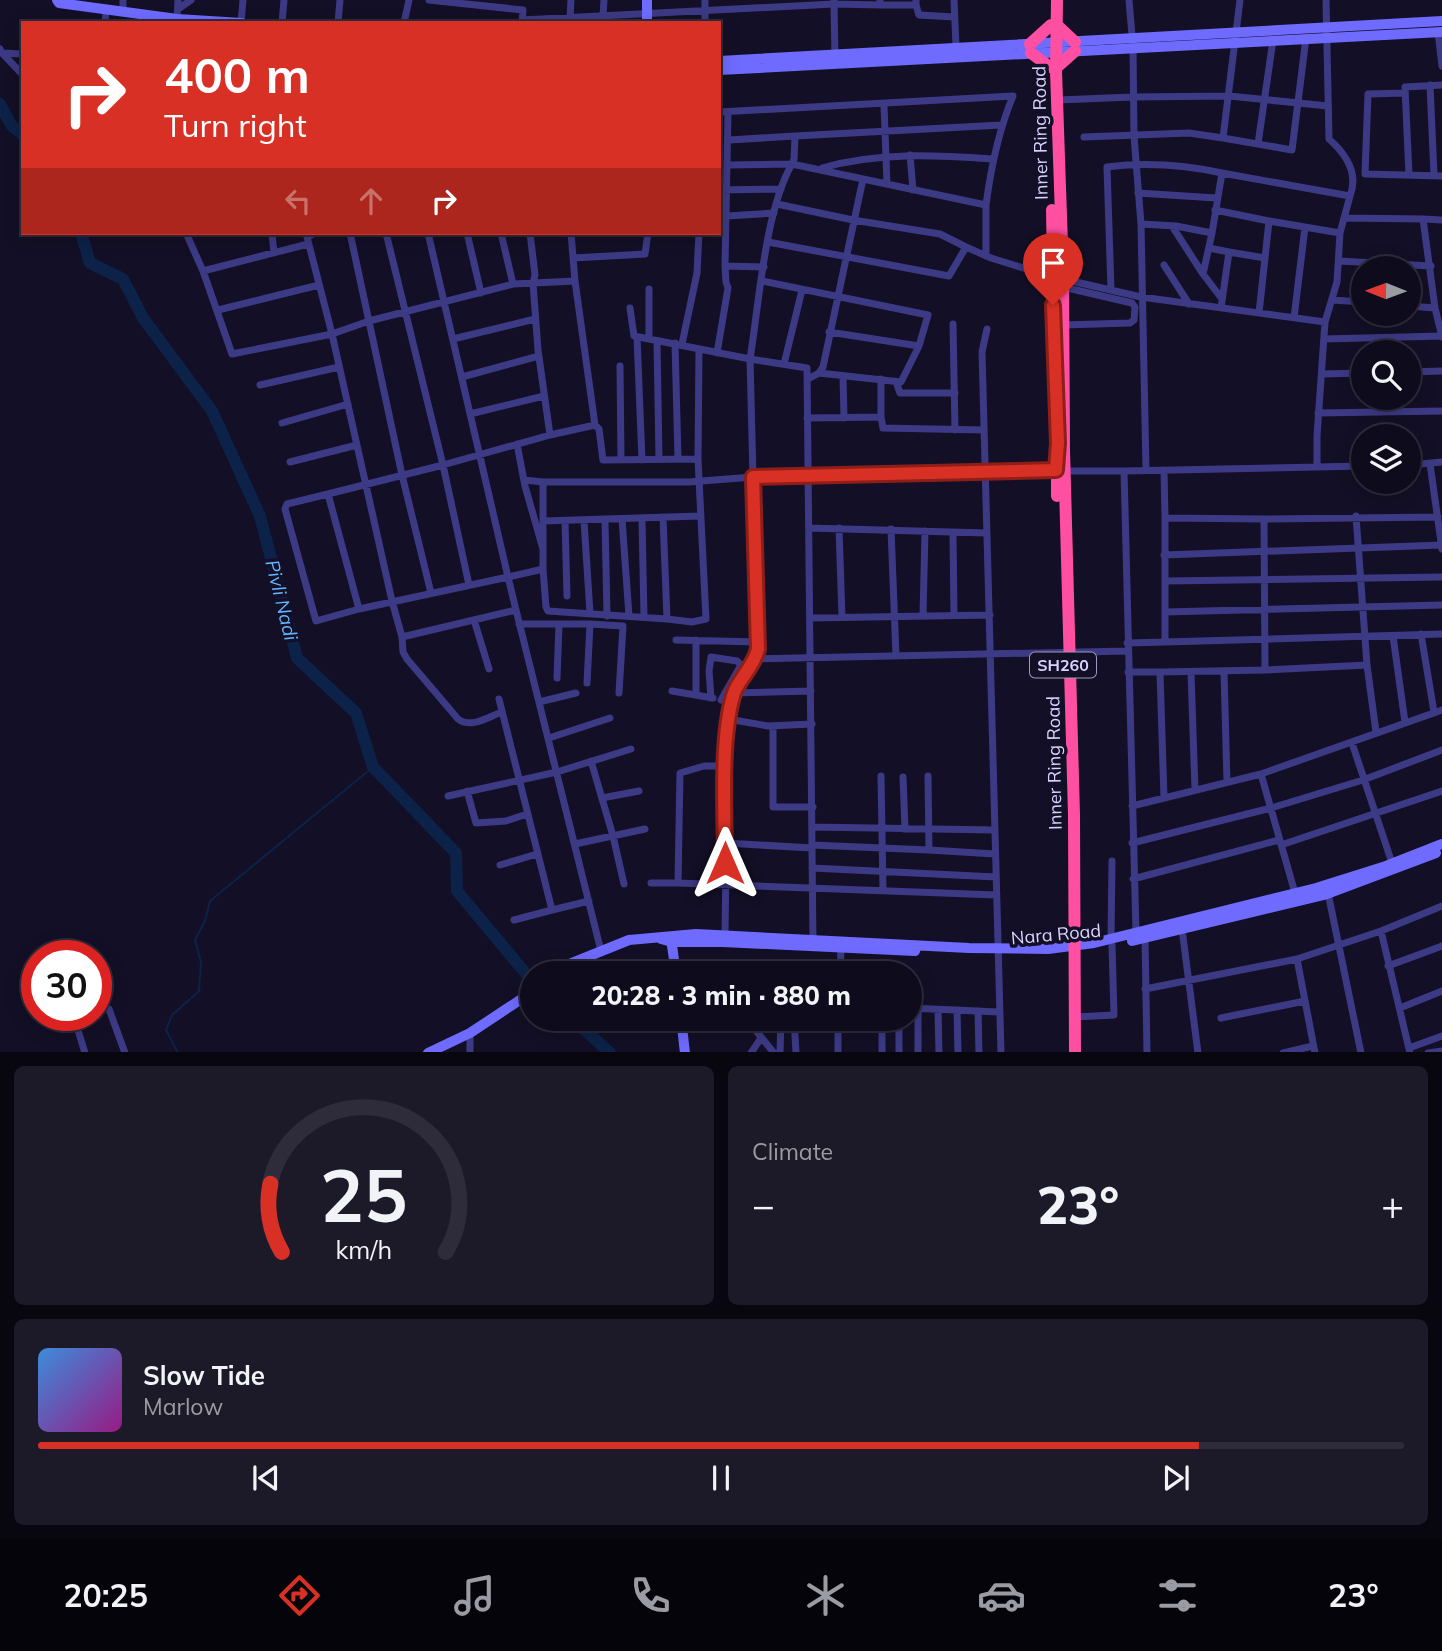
<!DOCTYPE html>
<meta charset="utf-8">
<style>
:root{--surface:#0e0b1c;--page:#1c1929;--text:#f1f3f6;--muted:#9b9ba3;--line:#2e2b3b;--accent:#d93025}
body{margin:0;font-family:Mulish,sans-serif;background:var(--page);color:var(--text);height:100vh;display:flex;flex-direction:column;font-size:26px;white-space:nowrap}
*{box-sizing:border-box;margin:0}
p{font-size:23px;color:var(--muted)}
.icon{flex:none;width:38px;height:38px;fill:none;stroke:currentColor;stroke-width:2;stroke-linecap:round;stroke-linejoin:round}
.map{position:relative;height:1052px;overflow:hidden}
.details{display:flex;flex-direction:column;gap:14px;padding:14px;background:#08060f;flex:1}
.details>*{flex:none}
.guide{position:absolute;left:21px;top:21px;width:700px;height:214px;border-radius:0px;box-shadow:0 4px 18px #0003,0 0 0 2px var(--line);background:#d93025;color:#fff;overflow:hidden}
.needle{width:46px;rotate:271deg}
.buttons{position:absolute;left:1351px;top:256px;display:grid;gap:14px}
.buttons a{display:grid;place-items:center;width:70px;height:70px;border-radius:50%;background:var(--surface);box-shadow:0 4px 18px #0003,0 0 0 2px var(--line);font-size:35px}
.speed{position:absolute;left:21px;top:940px;display:flex;gap:14px;font-size:35px;font-weight:700;text-align:center}
.speed>*{display:grid;place-content:center;width:91px;height:91px;border-radius:50%;background:var(--surface);box-shadow:0 4px 18px #0003,0 0 0 2px var(--line);line-height:1}
.speed .limit{border:10px solid #d22;background:#fff;color:#111}
.pin{position:absolute;display:grid;place-items:center;width:60px;height:60px;color:#fff;margin:-72px -30px;border-radius:50% 50% 50% 0;rotate:-45deg;box-shadow:0 0 7px #0007}
.pin .icon{rotate:45deg}
.me{position:absolute;width:77px;margin:-38px;rotate:0deg;stroke-linejoin:round;filter:drop-shadow(0 0 5px #0008)}
.turn{display:flex;align-items:center;gap:24px;height:147px;padding:0 28px;font-size:32px}
.turn .icon{width:91px;height:91px;stroke-width:2.5}
.turn b{display:block;font-size:49px;line-height:60px}
.lanes{display:flex;align-items:center;height:66px;padding:0 28px;background:#0003;justify-content:center;gap:35px;direction:ltr}
.lanes .off{opacity:.35}
.big{font-size:52px;font-weight:800;line-height:1.1}
.details .card{flex:1;display:flex;flex-direction:column;justify-content:center;gap:10px;min-width:0;padding:0 24px;border-radius:10px;background:var(--page)}
.details .dial{align-items:center;gap:0}
.dial svg{height:182px;overflow:visible;fill:none;stroke:var(--line);stroke-width:7;stroke-linecap:round;text-anchor:middle}
.dial text{fill:var(--text);stroke:none}
.song{display:flex;align-items:center;gap:21px}
.cover{width:84px;height:84px;border-radius:10px;background:linear-gradient(135deg,hsl(210 70% 55%),hsl(310 70% 35%))}
.played{height:7px;border-radius:4px;background:linear-gradient(90deg,var(--accent) 85%,var(--line) 85%)}
.keys{display:flex;justify-content:space-around;direction:ltr}
.heat{display:flex;justify-content:space-between;align-items:center;font-size:38px;direction:ltr}
.details .tiles{flex:1;display:grid;gap:14px;grid-template-columns:1fr 1fr}
.card:last-child{grid-column:span 2}
.trip{position:absolute;left:520px;top:961px;width:402px;height:70px;border-radius:35px;background:var(--surface);box-shadow:0 4px 18px #0003,0 0 0 2px var(--line);font-weight:800;line-height:70px;text-align:center}
.menu{display:flex;height:112px;justify-content:space-around;align-items:center;background:#06040b;color:var(--muted)}
.menu .icon{width:49px;height:49px}
.menu .selected{color:var(--accent)}
.menu b{font-size:32px;color:var(--text)}
.map>svg:first-child{display:block}
.lines{fill:none;stroke-linecap:round;stroke-linejoin:round}
.stream{stroke:#0c2248;stroke-width:2}
.river{stroke:#0c2248;stroke-width:12}
.street{stroke:#3d3a85;stroke-width:7}
.secondary{stroke:#6f6bff;stroke-width:10}
.highway{stroke:#ff4fa3;stroke-width:12}
.route-casing{stroke:#8d1f18;stroke-width:18}
.route{stroke:#d93025;stroke-width:12}
.labels{text-anchor:middle;dominant-baseline:central;stroke-width:7;stroke-linejoin:round;paint-order:stroke}
.shield{fill:#130f26;stroke:#9e99be;stroke-width:2}
.shield-label{font-size:16px;font-weight:bold;fill:#d9d4ff}
.street-label{font-size:18px;fill:#d9d4ff;stroke:#130f26}
.water-label{font-size:19px;font-style:italic;fill:#62b6ff;stroke:#130f26}
</style>
<div class="map">
<svg width="1442" height="1053" viewBox="0 0 1442 1053">
<rect width="100%" height="100%" fill="#130f26"/>
<g class="lines">
<path class="stream" d="M 178,1053 L 166,1030 L 172,1015 L 199,991 L 201,962 L 195,940 L 205,921 L 210,901 L 373,767"/>
<path class="river" d="M 0,104 L 11,125 L 23,135
M 81,233 L 90,263 L 123,279 L 143,318 L 212,411 L 260,516 L 297,658 L 356,713 L 373,767 L 456,853 L 457,891 L 532,981
M 572,1018 L 610,1053"/>
<path class="street" d="M 429,0 L 523,10 L 522,23
M 954,0 L 956,47
M 1129,0 L 1133,47 L 1134,136 L 1141,224 L 1146,470
M 880,5 L 916,5 L 916,0
M 916,5 L 919,15 L 954,17
M 178,9 L 191,0
M 123,12 L 123,0
M 603,16 L 604,0
M 570,18 L 571,0
M 177,19 L 178,0
M 522,20 L 834,4 L 834,0
M 105,23 L 106,10
M 241,23 L 243,0
M 282,23 L 284,0
M 338,23 L 340,0
M 404,23 L 409,0
M 705,23 L 705,0
M 1438,32 L 1442,66
M 0,49 L 2,53 L 23,54
M 2,53 L 23,75
M 835,58 L 834,4 L 880,5 L 880,0
M 1430,85 L 1434,175
M 1405,93 L 1368,94 L 1365,174 L 1442,176
M 1058,100 L 1132,97 L 1229,96 L 1328,106
M 884,105 L 887,184
M 719,112 L 1013,96 C 998,132 991,167 986,205
M 1084,137 L 1189,133 L 1223,138 L 1240,0
M 1223,138 L 1292,150 L 1306,38
M 729,140 L 795,136
M 1258,144 L 1273,40
M 910,155 L 913,190
M 728,165 L 792,164 L 794,159 L 795,136 L 1001,125
M 822,168 C 878,152 934,155 992,159
M 1409,175 L 1405,87 L 1442,85
M 863,179 L 986,205 L 986,256
M 719,190 L 781,189
M 1138,193 L 1216,198
M 1215,210 L 1269,221
M 727,216 L 774,213
M 1344,218 L 1423,219 L 1435,308 L 1442,337
M 1423,219 L 1442,220
M 1141,224 L 1176,226 L 1212,233 L 1222,173 L 1350,196 C 1359,173 1346,154 1329,139 L 1326,0
M 1172,226 L 1203,274
M 186,233 L 203,271 L 232,354 L 332,334 L 392,601 L 402,637 L 516,610 L 508,577 L 543,569
M 272,233 L 274,253
M 315,233 L 307,237 L 332,334 L 369,321 L 513,284 L 575,281 L 571,233
M 350,233 L 402,475 L 431,593
M 386,233 L 443,465 L 550,435 L 538,350 L 533,283 L 535,275 L 530,233
M 428,233 L 508,577 L 359,609 L 328,494 L 443,465 L 469,585
M 467,233 L 481,293
M 501,233 L 513,284
M 1212,233 L 1203,274 L 1222,299
M 768,242 L 949,276 L 966,247 L 940,234 L 853,220 L 777,204
M 966,247 L 991,258 L 1052,277
M 1209,248 L 1229,252
M 573,258 L 645,254 L 648,233
M 1265,258 L 1269,221 L 1340,233
M 1339,261 L 1431,266
M 1164,265 L 1189,304
M 725,266 L 764,267
M 203,271 L 308,244
M 1063,279 L 1141,297 L 1325,322 L 1337,282 L 1340,233 L 1350,196
M 762,281 L 928,315 L 919,346 L 901,382 L 819,373
M 1063,287 L 1132,303 L 1135,307 L 1134,320 L 1130,323 L 1063,325
M 1111,290 L 1107,167 C 1146,162 1184,165 1222,173
M 1332,300 L 1363,302
M 1409,306 L 1435,308
M 630,308 L 634,336 L 750,359 C 759,304 765,210 792,164 L 863,179 L 823,367 L 819,373 L 808,379
M 1221,308 L 1229,252 L 1265,258 L 1259,313
M 218,310 L 319,285
M 1294,318 L 1305,227
M 953,324 L 955,430
M 987,329 L 982,352 L 1001,1053
M 829,332 L 919,346
M 637,337 L 642,460
M 453,339 L 535,319
M 649,339 L 649,289
M 1324,339 L 1442,336
M 657,341 L 659,459
M 675,343 L 678,459
M 682,344 L 697,273 L 699,233
M 717,353 L 728,288 L 726,282 L 725,266 L 728,112
M 784,364 L 802,290
M 620,366 L 621,460
M 1409,372 L 1442,371
M 1322,374 L 1363,373
M 843,376 L 844,418
M 462,377 L 539,356
M 896,382 L 900,393 L 955,393
M 260,385 L 339,367
M 1318,413 L 1442,411
M 470,414 L 544,396
M 881,417 L 883,428 L 984,430
M 807,418 L 881,417 L 881,379
M 282,423 L 348,404
M 595,425 L 599,429 L 603,460 L 698,459 L 699,350
M 550,435 L 595,425 L 575,281
M 517,444 L 525,486 L 543,549
M 290,462 L 357,445
M 1430,464 L 1442,549
M 1409,465 L 1442,462
M 1317,467 L 1317,436 L 1325,322
M 1164,470 L 1165,518
M 524,480 L 543,482
M 328,494 L 287,504 L 285,509 L 316,621 L 359,609
M 1356,516 L 1367,665 L 1265,670 L 1264,519 L 1438,517
M 663,517 L 667,619 L 548,611 L 546,607 L 543,569 L 543,482 L 689,482 L 753,477 L 750,359 L 807,368 L 813,943
M 622,519 L 629,616
M 642,519 L 644,617
M 1264,519 L 1165,518 L 1165,581 L 1442,577
M 605,520 L 607,616
M 543,521 L 700,516
M 565,521 L 567,596
M 584,521 L 590,613
M 809,528 L 987,533
M 839,528 L 842,617
M 891,529 L 896,656
M 953,533 L 954,615
M 1164,555 L 1442,545
M 1165,581 L 1165,612 L 1442,605
M 516,610 L 601,951
M 1165,612 L 1165,642 L 1442,634
M 923,616 L 925,531
M 810,618 L 990,615
M 667,619 L 692,622 L 706,619 L 698,459
M 474,620 L 489,669
M 519,624 L 590,624 L 587,683
M 590,624 L 623,626 L 619,693
M 1421,634 L 1434,712
M 1393,636 L 1405,722
M 402,637 L 403,652 L 407,659 L 458,719 C 471,729 488,717 502,712
M 676,640 L 758,642
M 1127,643 L 1165,642
M 755,659 L 1127,651
M 1367,665 L 1376,732
M 1128,672 L 1160,672
M 1191,672 L 1195,790
M 1224,672 L 1227,782
M 557,678 L 559,624
M 672,691 L 713,698
M 733,693 L 811,691
M 696,694 L 696,640
M 711,698 L 709,671 L 711,657 L 737,661 L 741,665 L 721,700
M 499,699 L 552,910 L 589,901
M 539,702 L 576,693
M 728,719 L 768,726 L 812,724
M 773,726 L 773,807 L 813,807
M 549,738 L 610,718
M 1352,743 L 1392,863
M 591,761 L 613,836 L 624,884
M 726,766 L 704,766 L 680,773 L 678,883 L 996,895
M 1261,774 L 1295,893
M 881,776 L 883,890
M 928,776 L 929,850 L 995,854
M 903,777 L 905,829
M 467,791 L 476,823 L 506,821 L 527,814
M 448,796 L 557,772 L 631,749
M 602,798 L 639,791
M 1164,798 L 1160,672 L 1265,670
M 1132,806 L 1261,774 L 1442,710
M 812,827 L 994,830
M 725,843 L 812,848
M 1132,843 L 1271,808 L 1363,780 L 1442,750
M 575,844 L 645,829
M 812,845 L 929,850
M 1281,845 L 1442,791
M 500,865 L 537,854
M 812,868 L 996,877
M 1133,879 L 1279,840
M 651,883 L 678,883
M 1328,893 L 1361,1053
M 514,920 L 552,910
M 1182,929 L 1198,1053
M 1381,931 L 1410,1053
M 1136,933 L 1124,471 L 1363,466
M 725,935 L 728,719 L 733,693 L 752,667 L 758,649 L 753,477 L 985,471 L 1124,471
M 1145,938 L 1147,1053
M 1111,940 L 1112,861
M 1388,966 L 1442,946
M 840,973 L 841,948
M 1145,989 L 1297,959
M 910,1008 L 999,1012
M 1400,1008 L 1442,991
M 109,1009 L 125,1053
M 918,1009 L 918,1053
M 938,1010 L 939,1053
M 957,1010 L 958,1053
M 978,1011 L 979,1053
M 1075,1017 L 1114,1015 L 1112,945
M 752,1018 L 757,1032 L 774,1053
M 794,1018 L 796,1053
M 882,1018 L 882,1053
M 899,1018 L 899,1053
M 1221,1018 L 1305,1001
M 77,1027 L 85,1053
M 470,1033 L 470,1053
M 1409,1048 L 1442,1036
M 751,1053 L 761,1038
M 780,1053 L 781,1018
M 838,1053 L 838,1018
M 1283,1053 L 1313,1046
M 1315,1053 L 1297,959 L 1381,931 L 1442,906
M 1428,1053 L 1442,1051"/>
<path class="secondary" d="M 57,0 L 59,3 L 177,19 L 242,23
M 647,23 L 647,0
M 719,61 L 1442,21
M 719,70 L 1442,32
M 661,939 L 672,942 L 723,942 L 915,951
M 671,939 L 676,973
M 1132,941 L 1324,895 L 1436,853
M 554,973 L 567,965 L 629,940 L 696,934 L 969,948 L 1048,949 L 1094,943 L 1316,888 L 1386,866 L 1442,844
M 681,1018 L 685,1053
M 428,1053 L 470,1033 L 532,992"/>
<path class="highway" d="M 1057,0 L 1056,71 L 1063,274 L 1064,450 L 1074,815 L 1075,1053
M 1057,25 L 1075,42
M 1030,44 L 1051,25
M 1031,53 L 1050,67
M 1056,68 L 1075,51
M 1052,210 L 1055,373
M 1057,496 L 1057,455"/>
</g>
<g class="lines">
<defs>
<path id="route" d="M 725,863 C 725,815 720,742 733,696 C 737,680 753,669 758,649 L 753,477 L 1056,470 L 1058,443 L 1053,305"/>
</defs>
<use href="#route" class="route-casing"/>
<use href="#route" class="route"/>
</g>
<g class="labels">
<rect class="shield" x="1030" y="652.5" width="66" height="25" rx="5"/>
<g class="shield-label">
<text x="1063" y="665">SH260</text>
</g>
<g class="street-label">
<text transform="translate(1040 133) rotate(-91)">Inner Ring Road</text>
<text transform="translate(1054 763) rotate(-91)">Inner Ring Road</text>
<text transform="translate(1056 934) rotate(-5)">Nara Road</text>
</g>
<g class="water-label">
<text transform="translate(282 600) rotate(76)">Pivli Nadi</text>
</g>
</g>
</svg>
<div class="buttons">
<a><svg class="needle" viewBox="-14 -14 28 28"><path d="M0-13l5 13h-10z" fill="#e53935"/><path d="M0 13l5-13h-10z" fill="#9b9ba3"/></svg></a>
<a><svg class="icon" aria-label="search" viewBox="0 0 24 24"><circle cx="10" cy="10" r="6"/><path d="M15 15l6 6"/></svg></a>
<a><svg class="icon" aria-label="layers" viewBox="0 0 24 24"><path d="M12 4l9 5-9 5-9-5zM3 14l9 5 9-5"/></svg></a>
</div>
<div class="speed"><div class="limit">30</div></div>
<div class="pin" style="left:1053px;top:305px;background:#d93025"><svg class="icon" aria-label="arrive" viewBox="0 0 24 24"><path d="M6 21V4h12l-3 4 3 4H6"/></svg></div>
<svg class="me" style="left:725px;top:863px" viewBox="-20 -20 40 40"><path d="M0-17L14 15 0 8-14 15z" fill="#d93025" stroke="#fff" stroke-width="4"/></svg>
<div class="trip">20:28 · 3 min · 880 m</div>
<div class="guide">
<div class="turn"><svg class="icon" aria-label="right" viewBox="0 0 24 24"><path d="M7 20v-9h11M14 6l5 5-5 5"/></svg><div><b>400 m</b>Turn right</div></div>
<div class="lanes"><svg class="icon off" aria-label="left" viewBox="0 0 24 24"><path d="M17 20v-9H6M10 6l-5 5 5 5"/></svg><svg class="icon off" aria-label="ahead" viewBox="0 0 24 24"><path d="M12 20V5M6 11l6-6 6 6"/></svg><svg class="icon" aria-label="right" viewBox="0 0 24 24"><path d="M7 20v-9h11M14 6l5 5-5 5"/></svg></div>
</div>
</div>
<section class="details">
<div class="tiles">
<div class="card dial"><svg viewBox="0 0 100 80">
<path d="M14 69A42 42 0 1 1 86 69"/>
<path d="M14 69A42 42 0 0 1 9 39" stroke="#d93025"/>
<text x="50" y="56" font-size="32" font-weight="700">25</text>
<text x="50" y="72" font-size="11">km/h</text>
</svg></div>
<div class="card"><p>Climate</p>
<div class="heat"><a>−</a><b class="big">23°</b><a>+</a></div>
</div>
<div class="card">
<div class="song"><i class="cover"></i><div><b>Slow Tide</b><p>Marlow</p></div></div>
<div class="played"></div>
<div class="keys"><svg class="icon" aria-label="previous" viewBox="0 0 24 24"><path d="M18 5L8 12l10 7zM5 5v14"/></svg><svg class="icon" aria-label="pause" viewBox="0 0 24 24"><path d="M8 5v14M16 5v14"/></svg><svg class="icon" aria-label="next" viewBox="0 0 24 24"><path d="M6 5l10 7-10 7zM19 5v14"/></svg></div>
</div>
</div>
</section>
<nav class="menu">
<b>20:25</b>
<svg class="icon selected" aria-label="directions" viewBox="0 0 24 24"><path d="M12 3l9 9-9 9-9-9zM9 14v-3h6M13 9l2 2-2 2"/></svg>
<svg class="icon" aria-label="music" viewBox="0 0 24 24"><path d="M9 18V5l10-2v13"/><circle cx="6" cy="18" r="3"/><circle cx="16" cy="16" r="3"/></svg>
<svg class="icon" aria-label="phone" viewBox="0 0 24 24"><path d="M5 4h4l2 5-3 2q2 4 5 5l2-3 5 2v4C11 20 4 13 5 4z"/></svg>
<svg class="icon" aria-label="climate" viewBox="0 0 24 24"><path d="M12 3v18M4 7l16 10M4 17L20 7"/></svg>
<svg class="icon" aria-label="car" viewBox="0 0 24 24"><path d="M5 17H2v-5l4-1 3-4h7l3 4 3 1v5h-3M9 17h6M6 11h13"/><circle cx="7" cy="17" r="2"/><circle cx="17" cy="17" r="2"/></svg>
<svg class="icon" aria-label="filters" viewBox="0 0 24 24"><path d="M4 7h16M4 17h16"/><circle cx="9" cy="7" r="2"/><circle cx="15" cy="17" r="2"/></svg>
<b>23°</b>
</nav>
